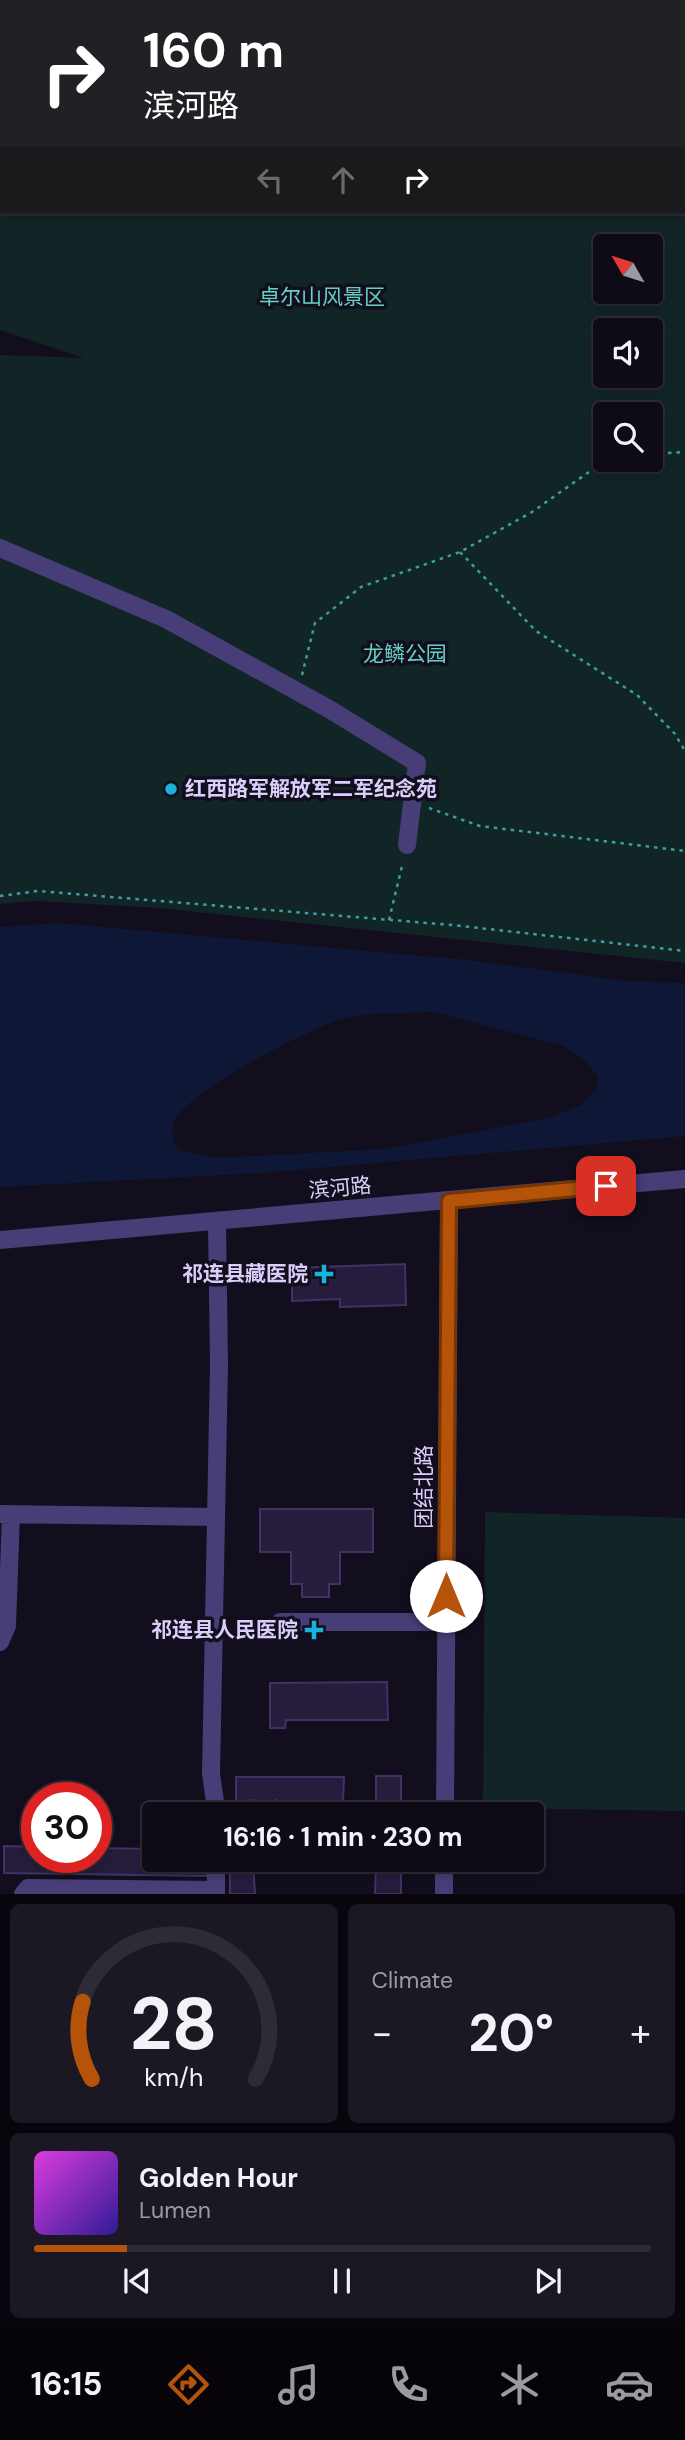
<!DOCTYPE html>
<meta charset="utf-8">
<style>
:root{--surface:#0e0a16;--page:#1c1823;--text:#f1f3f6;--muted:#9b9aa1;--line:#2e2b35;--accent:#b45309}
body{margin:0;font-family:"DM Sans","Noto Sans SC",sans-serif;background:var(--page);color:var(--text);height:100vh;display:flex;flex-direction:column;font-size:26px;white-space:nowrap}
*{box-sizing:border-box;margin:0}
p{font-size:23px;color:var(--muted)}
.icon{flex:none;width:38px;height:38px;fill:none;stroke:currentColor;stroke-width:2;stroke-linecap:round;stroke-linejoin:round}
.map{position:relative;height:1894px;overflow:hidden}
.drawer{display:flex;flex-direction:column;gap:10px;padding:10px;background:#08060c;flex:1}
.drawer>*{flex:none}
.hud{position:absolute;left:0px;top:0px;width:686px;height:214px;box-shadow:0 4px 10px #0003,0 0 0 2px var(--line);background:#202124;color:#fff;overflow:hidden}
.needle{width:46px;rotate:309deg}
.controls{position:absolute;left:593px;top:234px;display:grid;gap:14px}
.controls a{display:grid;place-items:center;width:70px;height:70px;border-radius:7px;background:var(--surface);box-shadow:0 4px 10px #0003,0 0 0 2px var(--line);font-size:35px}
.speed{position:absolute;left:21px;top:1782px;display:flex;gap:14px;font-size:35px;font-weight:700;text-align:center}
.speed>*{display:grid;place-content:center;width:91px;height:91px;border-radius:50%;background:var(--surface);box-shadow:0 4px 10px #0003,0 0 0 2px var(--line);line-height:1}
.speed .limit{border:10px solid #d22;background:#fff;color:#111}
.pin{position:absolute;display:grid;place-items:center;width:60px;height:60px;color:#fff;margin:-30px;border-radius:14px;box-shadow:0 4px 10px #0006}
.me{position:absolute;width:77px;margin:-38px;rotate:0deg;stroke-linejoin:round;filter:drop-shadow(0 0 5px #0008)}
.turn{display:flex;align-items:center;gap:24px;height:147px;padding:0 28px;font-size:32px}
.turn .icon{width:91px;height:91px;stroke-width:2.5}
.turn b{display:block;font-size:49px;line-height:60px}
.lanes{display:flex;align-items:center;height:66px;padding:0 28px;background:#0003;justify-content:center;gap:35px;direction:ltr}
.lanes .off{opacity:.35}
.big{font-size:52px;font-weight:700;line-height:1.1}
.drawer .tile{flex:1;display:flex;flex-direction:column;justify-content:center;gap:10px;min-width:0;padding:0 24px;border-radius:10px;background:var(--page)}
.drawer .dial{align-items:center;gap:0}
.dial svg{height:182px;overflow:visible;fill:none;stroke:var(--line);stroke-width:7;stroke-linecap:round;text-anchor:middle}
.dial text{fill:var(--text);stroke:none}
.song{display:flex;align-items:center;gap:21px}
.cover{width:84px;height:84px;border-radius:10px;background:linear-gradient(135deg,hsl(300 70% 55%),hsl(250 70% 35%))}
.played{height:7px;border-radius:4px;background:linear-gradient(90deg,var(--accent) 15%,var(--line) 15%)}
.keys{display:flex;justify-content:space-around;direction:ltr}
.heat{display:flex;justify-content:space-between;align-items:center;font-size:38px;direction:ltr}
.drawer .tiles{flex:1;display:grid;gap:10px;grid-template-columns:1fr 1fr}
.tile:last-child{grid-column:span 2}
.trip{position:absolute;left:142px;top:1802px;width:402px;height:70px;border-radius:7px;background:var(--surface);box-shadow:0 4px 10px #0003,0 0 0 2px var(--line);font-weight:700;line-height:70px;text-align:center}
.tab-bar{display:flex;height:112px;justify-content:space-around;align-items:center;background:#060409;color:var(--muted)}
.tab-bar .icon{width:49px;height:49px}
.tab-bar .on{color:var(--accent)}
.tab-bar b{font-size:32px;color:var(--text)}
.map>svg:first-child{display:block}
.green{fill:#122526;fill-rule:evenodd}
.water{fill:#0e1836;fill-rule:evenodd}
.building{fill:#261c3c;stroke:#413165;stroke-width:2}
.lines{fill:none;stroke-linecap:round;stroke-linejoin:round}
.path{stroke:#3a9ea3;stroke-width:2.5;stroke-dasharray:3.5 5;stroke-linecap:butt}
.minor{stroke:#473e77;stroke-width:18}
.route-casing{stroke:#753606;stroke-width:18}
.route{stroke:#b45309;stroke-width:12}
.poi-dot{fill:#18b3dd;stroke:#120e1d;stroke-width:2.5}
.labels{text-anchor:middle;dominant-baseline:central;stroke-width:7;stroke-linejoin:round;paint-order:stroke}
.park-label{font-size:21px;fill:#64d1c2;stroke:#120e1d}
.poi-label{font-size:21px;font-weight:bold;fill:#d9cffa;stroke:#120e1d;text-anchor:end}
.street-label{font-size:21px;fill:#d9cffa;stroke:#120e1d}
</style>
<div class="map">
<svg width="685" height="1894" viewBox="0 0 685 1894">
<rect width="100%" height="100%" fill="#120e1d"/>
<path class="green" d="M 0,0 L 685,0 L 685,963 L 159,908 L 35,901 L 0,904 L 0,355 L 84,358 L 0,330 ZM 2,2 L 684,2 L 684,212 L 2,212 ZM 606,247 L 651,247 L 651,292 L 606,292 ZM 606,331 L 651,331 L 651,376 L 606,376 ZM 606,415 L 651,415 L 651,460 L 606,460 Z
M 485,1512 L 685,1518 L 685,1811 L 483,1808 Z"/>
<path class="water" d="M 59,923 L 468,960 L 626,981 L 685,983 L 685,1136 L 261,1173 L 0,1187 L 0,927 ZM 434,1012 L 563,1046 L 581,1057 L 598,1076 L 598,1089 L 581,1105 L 548,1118 L 385,1149 L 215,1158 L 179,1150 C 174,1143 171,1135 173,1125 C 181,1093 310,1028 343,1019 C 371,1011 405,1014 434,1012 Z"/>
<path class="building" d="M 405,1264 L 406,1305 L 340,1307 L 340,1299 L 292,1301 L 292,1268 Z
M 260,1509 L 373,1509 L 373,1552 L 340,1552 L 340,1584 L 329,1584 L 329,1597 L 302,1597 L 302,1584 L 291,1584 L 291,1552 L 260,1552 Z
M 387,1682 L 388,1720 L 286,1720 L 285,1728 L 270,1728 L 270,1683 Z
M 376,1776 L 401,1776 L 401,1815 L 376,1815 Z
M 236,1777 L 344,1777 L 343,1801 L 335,1801 L 335,1803 L 318,1801 L 318,1803 L 292,1801 L 292,1803 L 282,1803 L 276,1800 L 276,1803 L 250,1800 L 251,1803 L 240,1803 L 236,1800 Z
M 4,1846 L 37,1847 L 37,1857 L 96,1857 L 96,1848 L 154,1849 L 154,1860 L 207,1860 L 207,1876 L 4,1873 Z
M 230,1860 L 253,1860 L 255,1894 L 230,1894 Z
M 376,1860 L 401,1860 L 401,1894 L 375,1894 Z"/>
<g class="lines">
<path class="path" d="M 651,454 L 685,452
M 460,552 L 536,631 L 637,695 L 675,734 L 685,751
M 302,675 L 315,623 L 361,587 L 460,552 L 532,512 L 606,460
M 429,808 L 480,826 L 685,851
M 0,896 L 38,891 L 452,925 L 685,951
M 389,920 L 403,862"/>
<path class="minor" d="M 0,548 L 166,619 L 329,709 L 417,763 L 407,845
M 0,1240 L 685,1179
M 0,1514 L 216,1517
M 280,1622 L 446,1622
M 0,1642 L 7,1626 L 11,1514
M 217,1815 L 211,1774 L 219,1364 L 217,1222
M 445,1815 L 449,1201
M 23,1894 L 28,1888 L 216,1890
M 216,1894 L 216,1860
M 444,1894 L 444,1860"/>
</g>
<g class="lines">
<defs>
<path id="route" d="M 446,1596 L 449,1201 L 606,1186"/>
</defs>
<use href="#route" class="route-casing"/>
<use href="#route" class="route"/>
</g>
<g class="poi-dot">
<circle cx="171" cy="789" r="7"/>
<path d="M320.5 1263.5h7v7h7v7h-7v7h-7v-7h-7v-7h7z"/>
<path d="M310.5 1619.5h7v7h7v7h-7v7h-7v-7h-7v-7h7z"/>
</g>
<g class="labels">
<g class="park-label">
<text x="322" y="297">卓尔山风景区</text>
<text x="405" y="654">龙鳞公园</text>
</g>
<g class="poi-label">
<text x="185" y="789" text-anchor="start">红西路军解放军二军纪念苑</text>
<text x="308" y="1274">祁连县藏医院</text>
<text x="298" y="1630">祁连县人民医院</text>
</g>
<g class="street-label">
<text transform="translate(340 1188) rotate(-5)">滨河路</text>
<text transform="translate(424 1487) rotate(-90)">团结北路</text>
</g>
</g>
</svg>
<div class="controls">
<a><svg class="needle" viewBox="-14 -14 28 28"><path d="M0-13l5 13h-10z" fill="#e53935"/><path d="M0 13l5-13h-10z" fill="#9b9aa1"/></svg></a>
<a><svg class="icon" aria-label="sound" viewBox="0 0 24 24"><path d="M4 9h4l5-4v14l-5-4H4zM17 9q2 3 0 6"/></svg></a>
<a><svg class="icon" aria-label="search" viewBox="0 0 24 24"><circle cx="10" cy="10" r="6"/><path d="M15 15l6 6"/></svg></a>
</div>
<div class="speed"><div class="limit">30</div></div>
<div class="pin" style="left:606px;top:1186px;background:#d93025"><svg class="icon" aria-label="arrive" viewBox="0 0 24 24"><path d="M6 21V4h12l-3 4 3 4H6"/></svg></div>
<svg class="me" style="left:446px;top:1596px" viewBox="-20 -20 40 40"><circle r="19" fill="#fff"/><path d="M0-13L10 11 0 6-10 11z" fill="#b45309"/></svg>
<div class="trip">16:16 · 1 min · 230 m</div>
<div class="hud">
<div class="turn"><svg class="icon" aria-label="right" viewBox="0 0 24 24"><path d="M7 20v-9h11M14 6l5 5-5 5"/></svg><div><b>160 m</b>滨河路</div></div>
<div class="lanes"><svg class="icon off" aria-label="left" viewBox="0 0 24 24"><path d="M17 20v-9H6M10 6l-5 5 5 5"/></svg><svg class="icon off" aria-label="ahead" viewBox="0 0 24 24"><path d="M12 20V5M6 11l6-6 6 6"/></svg><svg class="icon" aria-label="right" viewBox="0 0 24 24"><path d="M7 20v-9h11M14 6l5 5-5 5"/></svg></div>
</div>
</div>
<section class="drawer">
<div class="tiles">
<div class="tile dial"><svg viewBox="0 0 100 80">
<path d="M14 69A42 42 0 1 1 86 69"/>
<path d="M14 69A42 42 0 0 1 10 35" stroke="#b45309"/>
<text x="50" y="56" font-size="32" font-weight="700">28</text>
<text x="50" y="72" font-size="11">km/h</text>
</svg></div>
<div class="tile"><p>Climate</p>
<div class="heat"><a>−</a><b class="big">20°</b><a>+</a></div>
</div>
<div class="tile">
<div class="song"><i class="cover"></i><div><b>Golden Hour</b><p>Lumen</p></div></div>
<div class="played"></div>
<div class="keys"><svg class="icon" aria-label="previous" viewBox="0 0 24 24"><path d="M18 5L8 12l10 7zM5 5v14"/></svg><svg class="icon" aria-label="pause" viewBox="0 0 24 24"><path d="M8 5v14M16 5v14"/></svg><svg class="icon" aria-label="next" viewBox="0 0 24 24"><path d="M6 5l10 7-10 7zM19 5v14"/></svg></div>
</div>
</div>
</section>
<nav class="tab-bar">
<b>16:15</b>
<svg class="icon on" aria-label="directions" viewBox="0 0 24 24"><path d="M12 3l9 9-9 9-9-9zM9 14v-3h6M13 9l2 2-2 2"/></svg>
<svg class="icon" aria-label="music" viewBox="0 0 24 24"><path d="M9 18V5l10-2v13"/><circle cx="6" cy="18" r="3"/><circle cx="16" cy="16" r="3"/></svg>
<svg class="icon" aria-label="phone" viewBox="0 0 24 24"><path d="M5 4h4l2 5-3 2q2 4 5 5l2-3 5 2v4C11 20 4 13 5 4z"/></svg>
<svg class="icon" aria-label="climate" viewBox="0 0 24 24"><path d="M12 3v18M4 7l16 10M4 17L20 7"/></svg>
<svg class="icon" aria-label="car" viewBox="0 0 24 24"><path d="M5 17H2v-5l4-1 3-4h7l3 4 3 1v5h-3M9 17h6M6 11h13"/><circle cx="7" cy="17" r="2"/><circle cx="17" cy="17" r="2"/></svg>
</nav>
